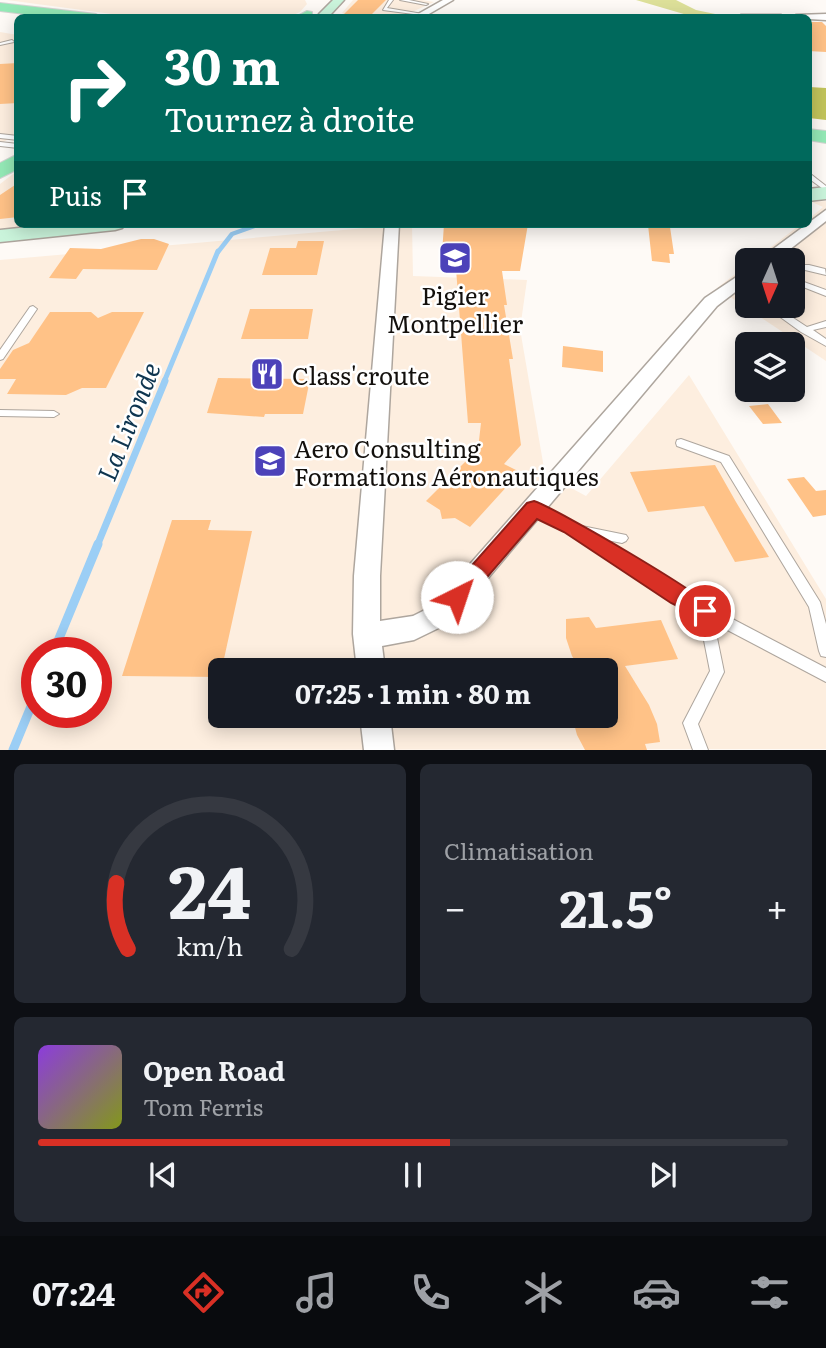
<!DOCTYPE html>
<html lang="fr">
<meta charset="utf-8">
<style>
:root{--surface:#171b24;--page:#242831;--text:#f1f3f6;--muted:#9ea1a6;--line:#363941;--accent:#d93025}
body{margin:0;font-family:Literata,serif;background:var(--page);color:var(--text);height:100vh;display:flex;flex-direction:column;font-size:26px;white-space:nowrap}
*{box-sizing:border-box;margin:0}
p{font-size:23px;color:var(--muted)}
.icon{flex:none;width:38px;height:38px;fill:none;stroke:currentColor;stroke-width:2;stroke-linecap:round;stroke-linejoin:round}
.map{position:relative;height:750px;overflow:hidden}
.side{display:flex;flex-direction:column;gap:14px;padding:14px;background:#0d0f14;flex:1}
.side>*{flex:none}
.guide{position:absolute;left:14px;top:14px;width:798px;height:214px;border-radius:10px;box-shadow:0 4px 18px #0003;background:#00695c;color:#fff;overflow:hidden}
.needle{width:46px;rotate:183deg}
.controls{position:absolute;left:735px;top:248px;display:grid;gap:14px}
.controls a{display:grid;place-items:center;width:70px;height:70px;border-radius:10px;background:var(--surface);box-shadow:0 4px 18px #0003;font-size:35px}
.speed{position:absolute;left:21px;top:637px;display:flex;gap:14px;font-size:35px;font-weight:700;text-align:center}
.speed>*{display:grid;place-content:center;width:91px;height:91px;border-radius:50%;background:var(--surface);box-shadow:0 4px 18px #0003;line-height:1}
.speed .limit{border:10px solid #d22;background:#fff;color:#111}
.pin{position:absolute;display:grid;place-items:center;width:60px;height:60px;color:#fff;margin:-30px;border:4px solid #fff;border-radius:50%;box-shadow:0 2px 7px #0007}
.me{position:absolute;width:77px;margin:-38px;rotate:41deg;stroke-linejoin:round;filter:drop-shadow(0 0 5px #0008)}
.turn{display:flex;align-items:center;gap:24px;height:147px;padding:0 35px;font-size:32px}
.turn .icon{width:91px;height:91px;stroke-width:2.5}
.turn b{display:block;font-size:49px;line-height:60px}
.then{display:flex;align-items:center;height:66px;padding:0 35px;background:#0003;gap:14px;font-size:26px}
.big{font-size:52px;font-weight:700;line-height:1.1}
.side .card{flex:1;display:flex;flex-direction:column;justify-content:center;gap:10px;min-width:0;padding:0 24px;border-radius:10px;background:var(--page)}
.side .dial{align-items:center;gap:0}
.dial svg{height:182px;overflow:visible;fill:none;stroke:var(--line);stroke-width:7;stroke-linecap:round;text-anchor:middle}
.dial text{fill:var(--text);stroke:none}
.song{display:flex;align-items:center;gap:21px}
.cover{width:84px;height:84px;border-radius:10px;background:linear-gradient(135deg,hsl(270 70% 55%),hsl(70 70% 35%))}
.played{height:7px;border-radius:4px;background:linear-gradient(90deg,var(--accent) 55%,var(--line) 55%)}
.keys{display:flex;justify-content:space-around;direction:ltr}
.heat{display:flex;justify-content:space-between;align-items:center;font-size:38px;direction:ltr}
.side .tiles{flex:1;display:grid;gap:14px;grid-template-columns:1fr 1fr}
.card:last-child{grid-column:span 2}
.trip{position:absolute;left:208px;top:658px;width:410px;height:70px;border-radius:10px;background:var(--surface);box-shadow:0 4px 18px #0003;font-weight:700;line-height:70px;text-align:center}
.menu{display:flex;height:112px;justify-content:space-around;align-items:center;background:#090b0e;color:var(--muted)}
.menu .icon{width:49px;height:49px}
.menu .active{color:var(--accent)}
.menu b{font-size:32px;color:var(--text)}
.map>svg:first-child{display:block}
.built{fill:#fdeedf;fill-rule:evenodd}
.green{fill:#dde099}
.forest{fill:#c2c45b}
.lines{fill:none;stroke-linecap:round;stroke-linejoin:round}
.stream-far3{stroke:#9bcef5;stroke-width:4.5}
.stream-far2{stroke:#9bcef5;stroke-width:5}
.stream-far1{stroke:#9bcef5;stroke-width:7}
.stream{stroke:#9bcef5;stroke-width:9}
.building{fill:#ffc287}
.lane-casing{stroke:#aea69e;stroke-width:2}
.street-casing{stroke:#aea69e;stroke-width:3}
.secondary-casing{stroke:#aea69e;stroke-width:3}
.primary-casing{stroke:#d5d4d3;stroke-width:2}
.lane{fill:#fff;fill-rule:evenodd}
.street{fill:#fff;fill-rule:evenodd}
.secondary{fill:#caf4db;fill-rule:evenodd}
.primary{fill:#94e9b6;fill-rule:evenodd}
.route{fill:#d93025;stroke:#8d1f18;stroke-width:2}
.labels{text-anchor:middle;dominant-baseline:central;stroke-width:5;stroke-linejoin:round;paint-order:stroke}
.poi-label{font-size:24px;fill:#13100d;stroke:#fff;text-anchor:start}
.water-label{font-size:26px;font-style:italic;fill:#0e354f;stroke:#fff}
</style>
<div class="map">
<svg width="826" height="750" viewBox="0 0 826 750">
<rect width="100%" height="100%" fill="#fefaf6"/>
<path class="built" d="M 7,0 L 305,0 L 307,4 L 300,12 L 289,17 L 142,18 Z
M 353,0 L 422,0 L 434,2 L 401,17 L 350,17 L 342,13 Z
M 0,32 L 18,35 L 17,134 L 0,144 Z
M 17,171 L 18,224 L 65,224 L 0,231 L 0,184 Z
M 826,201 L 826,361 L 717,288 L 747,265 L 747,306 L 793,306 L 793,261 L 753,261 L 801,224 L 808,224 L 809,219 L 823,207 L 812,202 Z
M 412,224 L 413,276 L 527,280 L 520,329 L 545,474 L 586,496 L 689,375 L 826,599 L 826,749 L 0,750 L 0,260 ZM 37,653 L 96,653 L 96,712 L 37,712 ZM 220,670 L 606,670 L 606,716 L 220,716 Z"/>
<path class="green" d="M 636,0 L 676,0 L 696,10 L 720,15 L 720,17 L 694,17 Z"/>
<path class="forest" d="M 809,87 L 826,88 L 826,120 L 809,118 Z"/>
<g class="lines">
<path class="stream-far3" d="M 218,252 L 232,234 L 260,224"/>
<path class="stream-far2" d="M 164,382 L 218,251"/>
<path class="stream-far1" d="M 97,546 L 165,381"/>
<path class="stream" d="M 53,653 L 98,544
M 13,750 L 37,692"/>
</g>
<path class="building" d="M 358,0 L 386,0 L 368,18 L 344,14 Z
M 808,22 L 822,22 L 826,26 L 826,52 L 808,51 Z
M 18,63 L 18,103 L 0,104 L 0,64 Z
M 18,183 L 18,217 L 0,219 L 0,195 Z
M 444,224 L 528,224 L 520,271 L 502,271 L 507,305 L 504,305 L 513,359 L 509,359 L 521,445 L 504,464 L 520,472 L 470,527 L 455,518 L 442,519 L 440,510 L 426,501 L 478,449 L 481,423 L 468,423 L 456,269 L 441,269 Z
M 648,225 L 670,227 L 674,254 L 669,254 L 670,263 L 652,261 Z
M 141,239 L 154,239 L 169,244 L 157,270 L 83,269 L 76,279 L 49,278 L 70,248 L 101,249 Z
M 298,241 L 324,241 L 317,275 L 262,275 L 270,248 L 296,248 Z
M 250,309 L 313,309 L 308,339 L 241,339 Z
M 50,312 L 91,312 L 98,318 L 112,312 L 144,312 L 106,388 L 82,388 L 66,395 L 7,394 L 16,379 L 0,379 L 0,369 L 13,350 L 29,343 Z
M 563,346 L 603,351 L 603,372 L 562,367 Z
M 218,378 L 310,379 L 303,414 L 265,414 L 264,417 L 207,413 Z
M 768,404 L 782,423 L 763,424 L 749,406 Z
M 715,465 L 736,502 L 769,557 L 735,562 L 704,506 L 648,512 L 630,472 Z
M 804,477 L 816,491 L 826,490 L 826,515 L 813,517 L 787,479 Z
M 172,520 L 211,520 L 208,530 L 252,531 L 220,677 L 122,676 Z
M 589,617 L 596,628 L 661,620 L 678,659 L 625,666 L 649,705 L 657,724 L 660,742 L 645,744 L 647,750 L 585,750 L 577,735 L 572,716 L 606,716 L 606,670 L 581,670 L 572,656 L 566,638 L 566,619 Z"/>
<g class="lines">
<defs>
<path id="lane" d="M 389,0 L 393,0 L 387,8 L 423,14 L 421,15 L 383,10 Z
M 400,0 L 409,0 L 428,4 L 426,5 Z
M 12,40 L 14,42 L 0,45 L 0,43 Z
M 0,134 L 18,136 L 18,140 L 0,138 Z
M 0,142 L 18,144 L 18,148 L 0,146 Z
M 808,172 L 826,186 L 826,191 L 808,178 Z
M 801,265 L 809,265 L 825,269 L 826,275 L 805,270 L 793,273 L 793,268 Z
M 793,278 L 826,290 L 826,296 L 793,283 Z
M 732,282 L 738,282 L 747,288 L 747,294 L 732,286 L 731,284 Z
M 33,306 L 37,309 L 3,359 L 0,360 L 0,350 L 30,307 Z
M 765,306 L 775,306 L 807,327 L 826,321 L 826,327 L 813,330 L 826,339 L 826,346 L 801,332 Z
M 0,410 L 54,411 L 59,414 L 54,417 L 0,416 Z
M 681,439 L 729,456 L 820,602 L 826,624 L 826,657 L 821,656 L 819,651 L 809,607 L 721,462 L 677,446 L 676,443 L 677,440 Z
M 534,504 L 577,525 L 626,535 L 628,538 L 626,541 L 622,543 L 597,538 L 683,593 L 826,668 L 826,682 L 714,623 L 724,672 L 698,724 L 708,750 L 693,750 L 683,723 L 710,671 L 699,615 L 673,601 L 567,530 L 530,512 L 528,509 L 530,506 Z"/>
<path id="street" d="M 443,0 L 453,0 L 422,18 L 411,18 Z
M 826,14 L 826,20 L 792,18 L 796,15 Z
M 741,15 L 781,15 L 785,18 L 737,18 Z
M 826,210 L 826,221 L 775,261 L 757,261 Z
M 385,224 L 399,224 L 380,576 L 380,621 L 413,616 L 433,606 L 705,298 L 747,270 L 747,283 L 717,306 L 451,622 L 414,640 L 382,646 L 385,670 L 357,670 L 353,634 L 354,576 Z
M 360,716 L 390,716 L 394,750 L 364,750 Z"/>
<path id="secondary" d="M 333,0 L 344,0 L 331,14 L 334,18 L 322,18 L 319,14 Z
M 826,187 L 826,199 L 808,201 L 808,189 Z
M 57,224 L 125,224 L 122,228 L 115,230 L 0,242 L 0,230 Z"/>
<path id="primary" d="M 0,3 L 96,14 L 102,18 L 58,18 L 0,11 Z
M 307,11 L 312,12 L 312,18 L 294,18 Z
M 808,129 L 826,131 L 826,143 L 808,140 Z
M 18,154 L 18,169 L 0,178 L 0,163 Z"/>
</defs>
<use href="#lane" class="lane-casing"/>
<use href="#street" class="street-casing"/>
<use href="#secondary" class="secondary-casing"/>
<use href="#primary" class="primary-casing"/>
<use href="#lane" class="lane"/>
<use href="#street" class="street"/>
<use href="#secondary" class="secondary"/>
<use href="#primary" class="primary"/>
</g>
<path class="route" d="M 534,501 C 556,508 710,598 715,611 L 712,617 L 705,620 L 671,603 L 564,532 L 537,519 L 465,603 L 457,606 L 450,603 L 447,597 L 450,590 L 527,503 Z"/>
<defs>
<symbol id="university-square" viewBox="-11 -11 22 22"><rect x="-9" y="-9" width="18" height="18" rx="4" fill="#4c42b9" stroke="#fff"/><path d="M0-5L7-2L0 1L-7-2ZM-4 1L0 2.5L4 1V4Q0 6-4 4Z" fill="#fff"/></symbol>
<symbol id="restaurant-square" viewBox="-11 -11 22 22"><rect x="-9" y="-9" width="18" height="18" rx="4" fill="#4c42b9" stroke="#fff"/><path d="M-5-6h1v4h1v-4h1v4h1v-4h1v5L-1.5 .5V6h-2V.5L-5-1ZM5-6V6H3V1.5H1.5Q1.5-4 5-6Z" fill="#fff"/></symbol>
</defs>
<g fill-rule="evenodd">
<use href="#university-square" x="436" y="239" width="38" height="38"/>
<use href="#restaurant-square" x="248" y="355" width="38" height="38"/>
<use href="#university-square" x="251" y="442" width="38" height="38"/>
</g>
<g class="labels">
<g class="poi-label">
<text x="455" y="294" text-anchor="middle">Pigier<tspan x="455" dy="28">Montpellier</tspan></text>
<text x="292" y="374">Class'croute</text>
<text x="294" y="447">Aero Consulting<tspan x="294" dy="28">Formations Aéronautiques</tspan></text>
</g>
<g class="water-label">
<text transform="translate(127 421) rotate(-68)">La Lironde</text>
</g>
</g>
</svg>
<div class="controls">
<a><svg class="needle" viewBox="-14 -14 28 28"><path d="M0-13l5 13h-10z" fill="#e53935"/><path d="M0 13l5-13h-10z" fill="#9ea1a6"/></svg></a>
<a><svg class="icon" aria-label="layers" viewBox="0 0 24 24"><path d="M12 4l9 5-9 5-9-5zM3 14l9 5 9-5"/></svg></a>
</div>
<div class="speed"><div class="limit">30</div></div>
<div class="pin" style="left:705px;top:611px;background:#d93025"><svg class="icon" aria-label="arrive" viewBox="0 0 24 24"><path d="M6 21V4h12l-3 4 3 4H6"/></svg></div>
<svg class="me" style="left:457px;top:597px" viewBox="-20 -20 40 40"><circle r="19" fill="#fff"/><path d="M0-13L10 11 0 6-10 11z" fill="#d93025"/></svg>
<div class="trip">07:25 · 1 min · 80 m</div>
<div class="guide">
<div class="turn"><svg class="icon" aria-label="right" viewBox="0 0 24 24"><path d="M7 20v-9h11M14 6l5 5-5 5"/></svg><div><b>30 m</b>Tournez à droite</div></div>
<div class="then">Puis<svg class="icon" aria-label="arrive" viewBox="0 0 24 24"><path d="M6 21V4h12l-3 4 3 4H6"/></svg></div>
</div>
</div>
<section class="side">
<div class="tiles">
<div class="card dial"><svg viewBox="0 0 100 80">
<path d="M14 69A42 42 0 1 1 86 69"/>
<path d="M14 69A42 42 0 0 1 9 40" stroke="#d93025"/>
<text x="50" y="56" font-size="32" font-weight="700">24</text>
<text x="50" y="72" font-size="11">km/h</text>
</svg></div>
<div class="card"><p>Climatisation</p>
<div class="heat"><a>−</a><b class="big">21.5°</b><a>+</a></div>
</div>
<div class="card">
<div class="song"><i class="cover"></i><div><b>Open Road</b><p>Tom Ferris</p></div></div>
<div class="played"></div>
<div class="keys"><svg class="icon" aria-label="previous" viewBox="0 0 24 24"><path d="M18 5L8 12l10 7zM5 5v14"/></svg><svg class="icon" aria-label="pause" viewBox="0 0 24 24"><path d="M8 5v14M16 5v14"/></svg><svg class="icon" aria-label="next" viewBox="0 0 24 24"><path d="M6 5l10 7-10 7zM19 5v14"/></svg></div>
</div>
</div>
</section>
<nav class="menu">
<b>07:24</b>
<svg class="icon active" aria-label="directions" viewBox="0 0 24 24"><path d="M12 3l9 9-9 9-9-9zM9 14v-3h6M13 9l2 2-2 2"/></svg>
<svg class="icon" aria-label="music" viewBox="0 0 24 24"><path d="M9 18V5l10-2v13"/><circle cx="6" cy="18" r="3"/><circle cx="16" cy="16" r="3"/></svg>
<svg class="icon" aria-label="phone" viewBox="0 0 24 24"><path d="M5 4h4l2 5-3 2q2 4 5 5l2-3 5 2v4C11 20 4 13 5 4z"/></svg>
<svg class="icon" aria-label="climate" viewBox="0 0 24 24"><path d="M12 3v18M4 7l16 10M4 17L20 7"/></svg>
<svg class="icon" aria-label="car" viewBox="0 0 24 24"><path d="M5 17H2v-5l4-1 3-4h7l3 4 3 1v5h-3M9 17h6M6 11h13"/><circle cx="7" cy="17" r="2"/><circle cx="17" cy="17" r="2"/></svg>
<svg class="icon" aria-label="filters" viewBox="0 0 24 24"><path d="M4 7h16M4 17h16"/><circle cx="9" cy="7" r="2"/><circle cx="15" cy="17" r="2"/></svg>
</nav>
